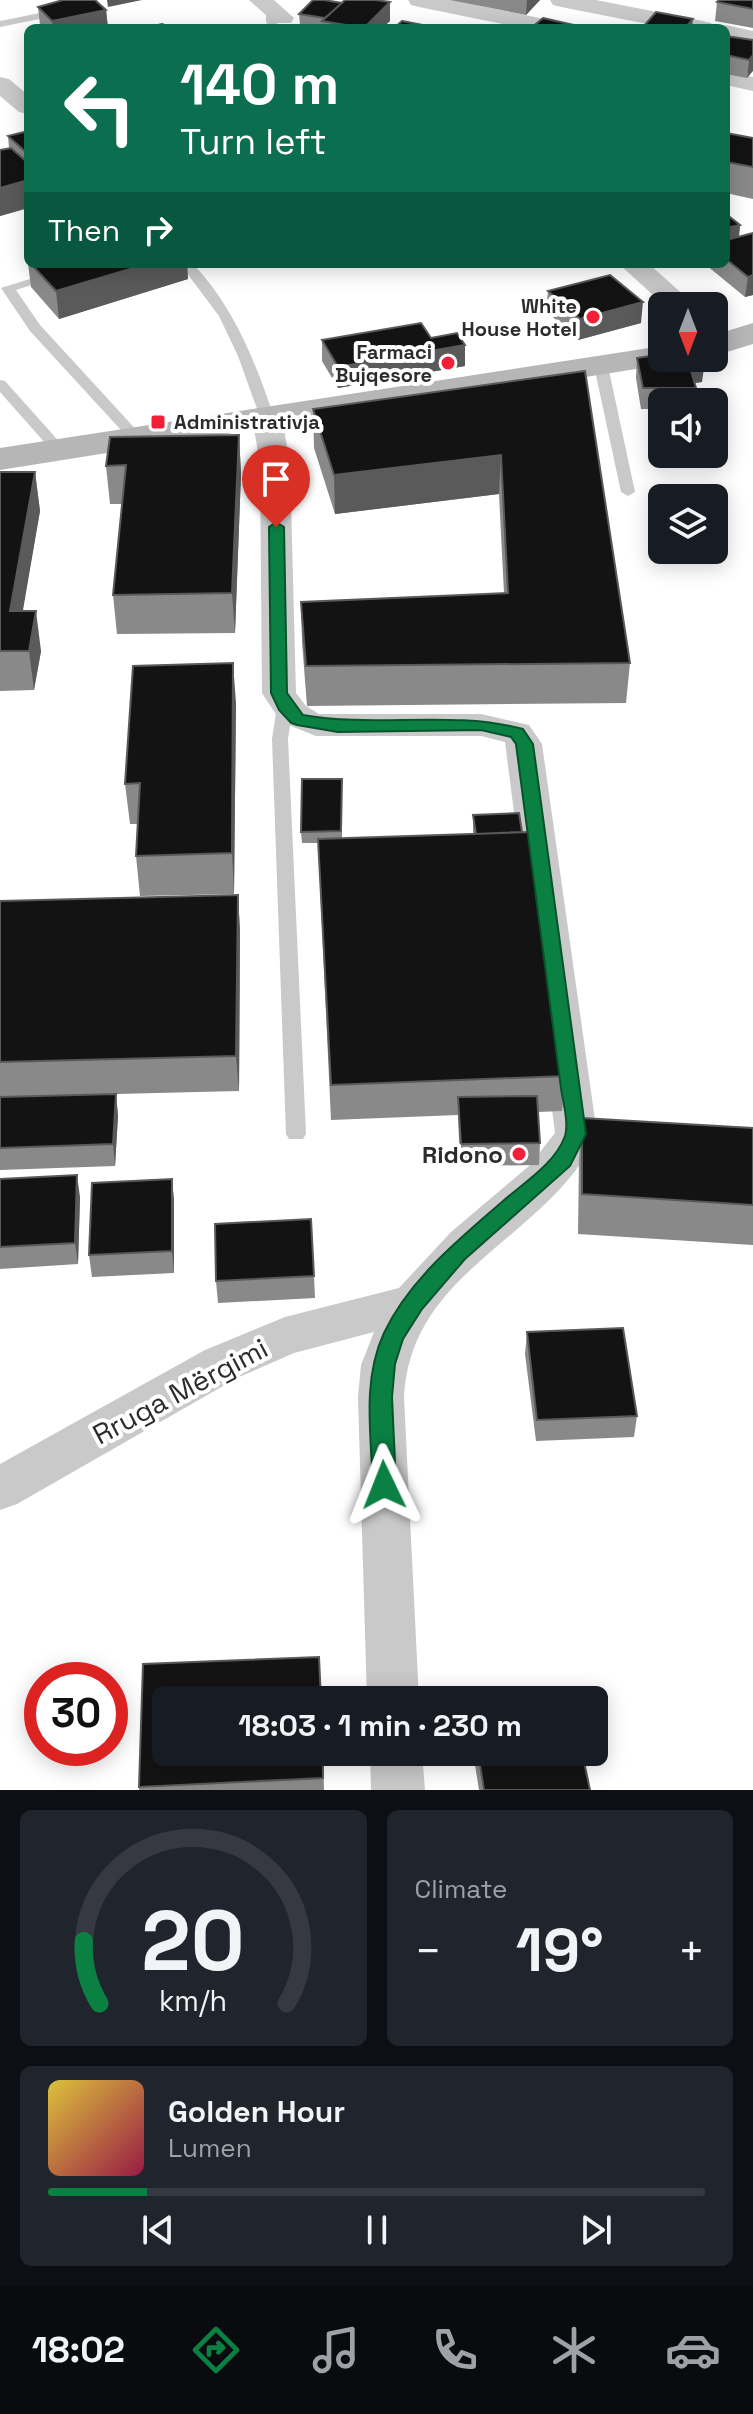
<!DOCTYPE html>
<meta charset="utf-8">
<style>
:root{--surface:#171b24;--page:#20242c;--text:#f1f3f6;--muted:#9ea1a6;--line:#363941;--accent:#0b8043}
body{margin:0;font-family:"Space Grotesk",sans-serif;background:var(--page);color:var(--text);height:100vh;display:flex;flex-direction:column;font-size:30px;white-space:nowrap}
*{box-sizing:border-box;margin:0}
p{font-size:26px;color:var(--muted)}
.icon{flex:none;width:44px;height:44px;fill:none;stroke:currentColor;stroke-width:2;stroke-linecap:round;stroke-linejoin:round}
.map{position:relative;height:1790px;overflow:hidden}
.drawer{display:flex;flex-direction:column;gap:20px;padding:20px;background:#0d0f14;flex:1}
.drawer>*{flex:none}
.banner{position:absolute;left:24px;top:24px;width:706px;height:244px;border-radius:12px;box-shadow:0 4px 20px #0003;background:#0b6e4f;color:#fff;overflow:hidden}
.needle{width:52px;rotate:180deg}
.buttons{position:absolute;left:648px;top:292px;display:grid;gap:16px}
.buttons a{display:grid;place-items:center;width:80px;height:80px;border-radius:12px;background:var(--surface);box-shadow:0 4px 20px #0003;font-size:40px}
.speed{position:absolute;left:24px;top:1662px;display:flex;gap:16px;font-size:40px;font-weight:700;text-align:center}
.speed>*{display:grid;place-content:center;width:104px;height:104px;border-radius:50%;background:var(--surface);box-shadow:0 4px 20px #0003;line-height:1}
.speed .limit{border:12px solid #d22;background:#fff;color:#111}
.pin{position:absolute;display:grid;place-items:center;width:68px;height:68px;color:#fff;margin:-82px -34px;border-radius:50% 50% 50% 0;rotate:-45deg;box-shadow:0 0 8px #0007}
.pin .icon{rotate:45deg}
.me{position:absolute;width:88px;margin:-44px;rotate:358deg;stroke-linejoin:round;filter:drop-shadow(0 0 6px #0008)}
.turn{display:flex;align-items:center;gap:28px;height:168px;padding:0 24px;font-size:36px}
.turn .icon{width:104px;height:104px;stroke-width:2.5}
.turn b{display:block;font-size:56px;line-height:68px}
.then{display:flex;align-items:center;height:76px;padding:0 24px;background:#0003;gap:16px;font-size:30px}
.big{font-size:60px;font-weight:600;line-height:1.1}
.drawer .card{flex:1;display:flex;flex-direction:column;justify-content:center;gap:12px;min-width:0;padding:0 28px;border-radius:12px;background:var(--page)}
.drawer .dial{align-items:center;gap:0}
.dial svg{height:208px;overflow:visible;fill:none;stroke:var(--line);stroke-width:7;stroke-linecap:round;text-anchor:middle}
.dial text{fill:var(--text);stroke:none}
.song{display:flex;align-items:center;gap:24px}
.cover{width:96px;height:96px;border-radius:12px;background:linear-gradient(135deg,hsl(50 70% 55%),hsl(340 70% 35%))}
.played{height:8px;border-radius:4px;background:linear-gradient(90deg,var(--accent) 15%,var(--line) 15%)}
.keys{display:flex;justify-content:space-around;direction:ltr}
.heat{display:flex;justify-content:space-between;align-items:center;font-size:44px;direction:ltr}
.drawer .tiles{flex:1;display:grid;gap:20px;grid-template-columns:1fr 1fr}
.card:last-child{grid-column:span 2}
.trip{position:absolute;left:152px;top:1686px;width:456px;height:80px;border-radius:12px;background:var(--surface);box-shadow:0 4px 20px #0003;font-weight:600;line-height:80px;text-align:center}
.tabs{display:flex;height:128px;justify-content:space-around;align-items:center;background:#090b0e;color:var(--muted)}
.tabs .icon{width:56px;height:56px}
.tabs .active{color:var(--accent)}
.tabs b{font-size:36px;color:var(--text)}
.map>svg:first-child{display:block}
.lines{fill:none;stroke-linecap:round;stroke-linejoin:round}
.lane{fill:#c9c9c9;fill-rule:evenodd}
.street{fill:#c9c9c9;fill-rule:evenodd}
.secondary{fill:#b6b6b6;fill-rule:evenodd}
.wall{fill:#898989}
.shaded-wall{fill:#5a5a5a}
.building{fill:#131313;stroke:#5a5a5a;stroke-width:2}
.route{fill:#0b8043;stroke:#07532c;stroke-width:2}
.poi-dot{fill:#f31e37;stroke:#fff;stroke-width:3}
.labels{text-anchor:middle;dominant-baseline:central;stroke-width:8;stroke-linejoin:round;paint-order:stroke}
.far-poi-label{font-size:20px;font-weight:bold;fill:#2c2c2c;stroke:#fff;text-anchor:end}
.poi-label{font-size:24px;font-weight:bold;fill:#2c2c2c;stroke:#fff;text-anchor:end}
.near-street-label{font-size:28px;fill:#2c2c2c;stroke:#fff}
</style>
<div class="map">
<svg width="753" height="1790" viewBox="0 0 753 1790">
<rect width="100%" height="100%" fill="#fff"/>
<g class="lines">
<path class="lane" d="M 271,6 L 276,9 L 276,22 L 281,28 L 270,28 L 266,22 L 266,9 Z
M 60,9 L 64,10 L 64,14 L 0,27 L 0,21 Z
M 78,264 L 98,264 L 16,290 L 40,325 L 141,435 L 141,441 L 131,441 L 30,331 L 1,288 Z
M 180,264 L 193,264 C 234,307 255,361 274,417 L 272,420 L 267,421 L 260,417 L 238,356 L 219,316 Z
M 601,362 L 608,366 L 635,492 L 628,496 L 621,492 L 594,366 Z
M 0,380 L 5,381 L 64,447 L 64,453 L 54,453 L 0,392 Z
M 285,701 L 293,706 L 288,739 L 306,1134 L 303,1139 L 289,1139 L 286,1134 L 272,739 L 277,706 Z"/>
<path class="street" d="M 249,0 L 274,0 L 294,18 L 291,23 L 275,23 Z
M 408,0 L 452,0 L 544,19 L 548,24 L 545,28 L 522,28 L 419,7 L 411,5 Z
M 550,0 L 596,0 L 703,21 L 711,23 L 715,28 L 668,28 L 561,7 L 553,5 Z
M 726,25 L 753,31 L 753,45 L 726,39 L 726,28 L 717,28 Z
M 726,71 L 753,77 L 753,91 L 726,85 Z
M 0,77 L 9,79 L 28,95 L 28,114 L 19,112 L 0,96 Z
M 619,264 L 649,264 L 696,306 L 665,306 Z
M 267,408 L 278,411 L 282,417 L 290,464 L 296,693 L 306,706 L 319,714 L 481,714 L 529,725 L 542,744 L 597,1134 C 588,1150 580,1167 567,1181 C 505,1253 410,1289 404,1397 L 419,1700 L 367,1700 L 358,1397 L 361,1365 L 374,1332 L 294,1353 L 237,1378 L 17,1504 L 0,1510 L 0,1464 L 205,1350 L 285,1317 L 399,1288 L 451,1232 L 529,1166 L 555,1133 L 505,742 L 481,736 L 316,736 L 281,722 L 262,693 L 260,464 L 252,417 L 256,411 Z
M 370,1752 L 422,1752 L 425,1790 L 371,1790 Z"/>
<path class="secondary" d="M 753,323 L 753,344 L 714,356 L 714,335 Z
M 662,346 L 662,358 L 677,358 L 674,363 L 0,470 L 0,448 Z"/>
</g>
<path class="wall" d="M 450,0 L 540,0 L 526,15 Z
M 753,0 L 753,28 L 715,21 L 717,2 Z
M 390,2 L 390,21 L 382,28 L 322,28 L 300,24 L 299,14 Z
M 38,7 L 106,10 L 108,28 L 43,28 L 40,25 Z
M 726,36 L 753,40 L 747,78 L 726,74 Z
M 28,131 L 28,208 L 0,216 L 0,150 L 9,148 L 8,136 Z
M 726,133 L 753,138 L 753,199 L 726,193 Z
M 726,214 L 740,225 L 739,237 L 753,295 L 745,297 L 706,265 L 726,264 Z
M 28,264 L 187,264 L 188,279 L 59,319 L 31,287 Z
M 548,291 L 641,323 L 578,340 L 546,311 Z
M 431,338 L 465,366 L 338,388 L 322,361 L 322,340 Z
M 637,358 L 702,382 L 695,383 L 696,388 L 695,402 L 662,402 L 662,409 L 641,409 L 636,378 Z
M 585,371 L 630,663 L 626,703 L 307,706 L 302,642 L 301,602 L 504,593 L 499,494 L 335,514 L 314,448 L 313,409 Z
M 239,435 L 241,474 L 235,633 L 117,634 L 113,595 L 122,504 L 110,504 L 106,466 Z
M 0,472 L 35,472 L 40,511 L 22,611 L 41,651 L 34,690 L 0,691 Z
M 236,703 L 234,894 L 140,896 L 136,856 L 138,824 L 130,824 L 125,784 Z
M 342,779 L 342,839 L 473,834 L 473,815 L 565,1076 L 562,1111 L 538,1112 L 540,1143 L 539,1165 L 460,1166 L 458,1115 L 331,1120 L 318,843 L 302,843 L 301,832 Z
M 238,895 L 240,931 L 239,1091 L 116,1094 L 118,1116 L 115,1166 L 0,1170 L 0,901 Z
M 582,1118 L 753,1128 L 753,1245 L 578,1234 L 579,1159 Z
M 0,1179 L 80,1197 L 78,1264 L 0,1269 Z
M 172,1179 L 174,1201 L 174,1273 L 92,1277 L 89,1255 Z
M 314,1276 L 315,1298 L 218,1303 L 216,1281 Z
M 527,1332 L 637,1416 L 634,1437 L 536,1441 L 525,1354 Z
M 323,1752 L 324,1790 L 139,1790 L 139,1787 Z
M 473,1752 L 582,1752 L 590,1790 L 479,1790 Z"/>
<path class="shaded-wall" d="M 107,0 L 142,0 L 108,7 Z
M 527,0 L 540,0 L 526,15 Z
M 390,2 L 390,21 L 382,28 L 364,28 Z
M 106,10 L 108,28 L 53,28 L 52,21 Z
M 693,19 L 692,28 L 685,28 Z
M 753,55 L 753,71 L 747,78 L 749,60 Z
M 28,180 L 28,208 L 0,216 L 0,188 Z
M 740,225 L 738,244 L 726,248 L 726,228 Z
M 147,264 L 187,264 L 188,279 L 59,319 L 56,291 Z
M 753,275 L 753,295 L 745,297 L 748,277 Z
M 643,302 L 641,323 L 578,340 L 580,319 Z
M 465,345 L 465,366 L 338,388 L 338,367 Z
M 705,361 L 702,382 L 687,384 L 689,364 Z
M 239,435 L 241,474 L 235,633 L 232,593 Z
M 501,455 L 499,494 L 335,514 L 334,475 Z
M 35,472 L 40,511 L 16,651 L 10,611 Z
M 36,611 L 41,651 L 34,690 L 29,651 Z
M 233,663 L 236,703 L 234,894 L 232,853 Z
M 238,895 L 240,931 L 239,1091 L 236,1056 Z
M 116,1094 L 118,1116 L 115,1166 L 113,1144 Z
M 77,1175 L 80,1197 L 78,1264 L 75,1243 Z
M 172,1179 L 174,1201 L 174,1273 L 172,1251 Z"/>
<path class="building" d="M 63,0 L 95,0 L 106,10 L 52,21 L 38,7 Z
M 313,0 L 324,0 L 342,3 L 325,18 L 299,14 Z
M 345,0 L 376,0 L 390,2 L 364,28 L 322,21 Z
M 719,0 L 753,0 L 753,9 L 717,2 Z
M 656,12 L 693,19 L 685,28 L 642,28 Z
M 543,18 L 587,28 L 531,28 Z
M 402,21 L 438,28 L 394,28 Z
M 162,24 L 172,28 L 145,28 Z
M 726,36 L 753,40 L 753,55 L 749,60 L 726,55 Z
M 28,131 L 28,154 L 8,136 Z
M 726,133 L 753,138 L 753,167 L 726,162 Z
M 11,148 L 28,163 L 28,180 L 0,188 L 0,150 Z
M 726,214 L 740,225 L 726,228 Z
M 753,233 L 753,275 L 748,277 L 726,259 L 726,240 Z
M 31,264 L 147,264 L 56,291 Z
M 610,275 L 643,302 L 580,319 L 548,291 Z
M 421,323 L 431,338 L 457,333 L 465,345 L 338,367 L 322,340 Z
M 662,354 L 662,358 L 703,358 L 705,361 L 689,364 L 696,388 L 643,388 L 637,358 Z
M 585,371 L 630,663 L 306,666 L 301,602 L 508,593 L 501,455 L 334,475 L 313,409 Z
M 239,435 L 232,593 L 113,595 L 126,465 L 106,466 L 110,437 Z
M 0,472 L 35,472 L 10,611 L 36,611 L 29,651 L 0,651 Z
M 233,663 L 232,853 L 136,856 L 140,783 L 125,784 L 133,666 Z
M 302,779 L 342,779 L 341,831 L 301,832 Z
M 519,813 L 522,832 L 476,834 L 473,815 Z
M 529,832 L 565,1076 L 331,1085 L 318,839 Z
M 238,895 L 236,1056 L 0,1062 L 0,901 Z
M 116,1094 L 113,1144 L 0,1148 L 0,1097 Z
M 537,1096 L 540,1143 L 461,1144 L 458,1097 Z
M 582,1118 L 753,1128 L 753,1205 L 582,1194 Z
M 77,1175 L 75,1243 L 0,1247 L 0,1179 Z
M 172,1179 L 172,1251 L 89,1255 L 92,1183 Z
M 311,1219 L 314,1276 L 216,1281 L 215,1224 Z
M 623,1328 L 637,1416 L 537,1420 L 527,1332 Z
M 319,1657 L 321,1700 L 166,1700 L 166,1752 L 323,1752 L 323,1778 L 139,1787 L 143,1664 Z
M 570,1691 L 572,1700 L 498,1700 Z
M 478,1752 L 582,1752 L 590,1790 L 484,1790 Z"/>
<path class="route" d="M 276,522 L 284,527 L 287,693 L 303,715 C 376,728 451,710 523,729 L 533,744 L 586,1134 L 570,1166 L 465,1259 L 422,1309 L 403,1339 L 395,1364 L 392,1397 L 396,1485 L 392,1492 L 384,1495 L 376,1492 L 373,1485 C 371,1435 362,1380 384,1333 C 409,1280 458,1240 502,1202 C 523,1183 555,1164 565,1136 C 569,1123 563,1102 561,1088 L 516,744 L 511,737 L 481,730 L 338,732 L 297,725 L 291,723 L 279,710 L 271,693 L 269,527 Z"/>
<g class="poi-dot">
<circle cx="593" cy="317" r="8"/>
<circle cx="448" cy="363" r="8"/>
<rect x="150" y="414" width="16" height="16" rx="4"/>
<circle cx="519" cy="1154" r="8"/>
</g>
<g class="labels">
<g class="far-poi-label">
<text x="577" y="306">White<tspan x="577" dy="23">House Hotel</tspan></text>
<text x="432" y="352">Farmaci<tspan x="432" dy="23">Bujqesore</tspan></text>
<text x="174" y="422" text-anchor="start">Administrativja</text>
</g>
<g class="poi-label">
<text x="503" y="1154">Ridono</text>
</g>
<g class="near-street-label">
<text transform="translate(180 1391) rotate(-28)">Rruga Mërgimi</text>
</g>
</g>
</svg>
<div class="buttons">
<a><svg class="needle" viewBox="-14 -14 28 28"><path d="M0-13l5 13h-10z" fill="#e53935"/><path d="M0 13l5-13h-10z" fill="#9ea1a6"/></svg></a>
<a><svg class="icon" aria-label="sound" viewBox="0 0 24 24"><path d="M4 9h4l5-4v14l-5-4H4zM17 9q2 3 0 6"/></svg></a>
<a><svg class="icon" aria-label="layers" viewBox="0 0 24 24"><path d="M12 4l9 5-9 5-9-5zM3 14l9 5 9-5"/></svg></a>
</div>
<div class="speed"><div class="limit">30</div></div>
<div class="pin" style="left:276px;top:527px;background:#d93025"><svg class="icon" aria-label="arrive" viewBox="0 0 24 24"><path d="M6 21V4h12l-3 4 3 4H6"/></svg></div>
<svg class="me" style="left:384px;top:1485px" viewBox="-20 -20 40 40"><path d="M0-17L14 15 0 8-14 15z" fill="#0b8043" stroke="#fff" stroke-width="4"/></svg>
<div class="trip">18:03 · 1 min · 230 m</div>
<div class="banner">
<div class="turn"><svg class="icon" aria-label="left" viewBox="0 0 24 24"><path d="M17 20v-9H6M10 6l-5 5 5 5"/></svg><div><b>140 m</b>Turn left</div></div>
<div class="then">Then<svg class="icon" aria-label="right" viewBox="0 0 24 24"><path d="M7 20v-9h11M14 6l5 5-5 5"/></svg></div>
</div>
</div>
<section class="drawer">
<div class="tiles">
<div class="card dial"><svg viewBox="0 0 100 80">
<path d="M14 69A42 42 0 1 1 86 69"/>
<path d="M14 69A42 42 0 0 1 8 45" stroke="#0b8043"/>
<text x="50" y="56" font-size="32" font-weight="700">20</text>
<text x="50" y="72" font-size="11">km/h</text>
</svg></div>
<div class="card"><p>Climate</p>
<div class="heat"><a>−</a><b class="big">19°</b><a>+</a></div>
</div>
<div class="card">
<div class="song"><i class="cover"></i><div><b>Golden Hour</b><p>Lumen</p></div></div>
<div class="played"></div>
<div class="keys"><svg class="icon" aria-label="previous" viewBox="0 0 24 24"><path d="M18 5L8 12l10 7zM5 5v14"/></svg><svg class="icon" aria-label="pause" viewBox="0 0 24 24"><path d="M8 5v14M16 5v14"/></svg><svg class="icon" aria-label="next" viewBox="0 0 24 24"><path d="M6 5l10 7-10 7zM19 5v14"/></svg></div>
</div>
</div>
</section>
<nav class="tabs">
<b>18:02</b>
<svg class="icon active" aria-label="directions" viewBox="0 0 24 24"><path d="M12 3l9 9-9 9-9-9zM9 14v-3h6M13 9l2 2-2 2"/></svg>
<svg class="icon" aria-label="music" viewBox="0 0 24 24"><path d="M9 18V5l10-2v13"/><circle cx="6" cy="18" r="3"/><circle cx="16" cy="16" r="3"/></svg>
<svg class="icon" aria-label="phone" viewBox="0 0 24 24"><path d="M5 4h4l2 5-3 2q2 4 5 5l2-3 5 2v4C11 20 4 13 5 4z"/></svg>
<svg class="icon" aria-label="climate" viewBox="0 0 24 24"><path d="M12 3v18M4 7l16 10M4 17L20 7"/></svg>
<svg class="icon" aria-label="car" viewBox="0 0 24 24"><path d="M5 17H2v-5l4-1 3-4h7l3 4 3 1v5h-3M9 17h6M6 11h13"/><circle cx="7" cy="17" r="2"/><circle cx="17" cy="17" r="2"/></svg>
</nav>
